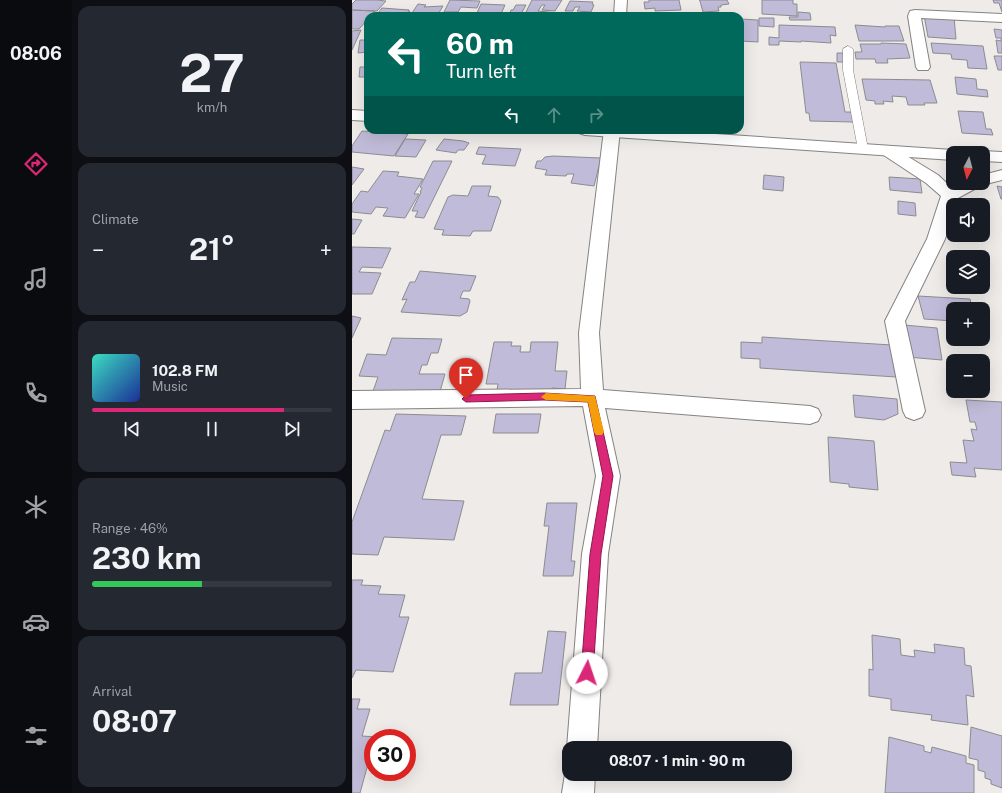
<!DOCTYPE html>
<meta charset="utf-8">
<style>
:root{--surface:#171b24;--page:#242831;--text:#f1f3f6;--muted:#9ea1a6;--line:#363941;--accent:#db2777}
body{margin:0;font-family:"Public Sans",sans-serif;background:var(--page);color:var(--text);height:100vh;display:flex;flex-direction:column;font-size:15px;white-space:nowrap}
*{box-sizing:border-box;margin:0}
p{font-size:13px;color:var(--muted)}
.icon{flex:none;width:22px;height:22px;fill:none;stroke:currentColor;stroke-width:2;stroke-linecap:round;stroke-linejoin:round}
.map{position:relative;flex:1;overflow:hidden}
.drawer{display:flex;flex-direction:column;gap:6px;padding:6px;background:#0d0f14;width:280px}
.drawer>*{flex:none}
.hud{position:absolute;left:12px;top:12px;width:380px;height:122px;border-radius:12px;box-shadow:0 4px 16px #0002;background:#00695c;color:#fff;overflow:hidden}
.needle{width:26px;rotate:186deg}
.controls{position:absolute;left:594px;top:146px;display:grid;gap:8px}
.controls a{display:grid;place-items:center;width:44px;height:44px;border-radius:8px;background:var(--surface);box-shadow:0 4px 16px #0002;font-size:20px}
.speed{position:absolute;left:12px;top:729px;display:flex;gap:8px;font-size:20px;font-weight:700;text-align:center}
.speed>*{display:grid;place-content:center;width:52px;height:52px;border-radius:50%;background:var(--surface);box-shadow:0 4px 16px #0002;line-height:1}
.speed .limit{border:6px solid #d22;background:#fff;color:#111}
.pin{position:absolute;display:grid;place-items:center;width:34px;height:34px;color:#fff;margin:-41px -17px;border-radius:50% 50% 50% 0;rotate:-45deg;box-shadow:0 0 4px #0007}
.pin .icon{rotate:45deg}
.me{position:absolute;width:44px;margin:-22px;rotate:4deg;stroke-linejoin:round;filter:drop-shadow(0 0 3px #0008)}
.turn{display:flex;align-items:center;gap:14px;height:84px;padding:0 16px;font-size:18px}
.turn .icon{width:52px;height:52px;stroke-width:2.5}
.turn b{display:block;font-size:28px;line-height:34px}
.lanes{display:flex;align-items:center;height:38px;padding:0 16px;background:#0003;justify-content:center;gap:20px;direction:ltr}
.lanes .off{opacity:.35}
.big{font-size:30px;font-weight:700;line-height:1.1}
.drawer .card{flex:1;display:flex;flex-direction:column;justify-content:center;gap:6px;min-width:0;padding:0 14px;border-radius:12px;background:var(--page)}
.drawer .dial{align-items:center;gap:0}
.dial b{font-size:52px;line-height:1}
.song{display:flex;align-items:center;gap:12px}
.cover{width:48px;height:48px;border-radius:6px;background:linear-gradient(135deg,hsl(170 70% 55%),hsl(230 70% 35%))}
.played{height:4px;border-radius:2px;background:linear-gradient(90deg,var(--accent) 80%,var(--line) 80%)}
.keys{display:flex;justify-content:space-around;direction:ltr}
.heat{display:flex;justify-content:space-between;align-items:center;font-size:22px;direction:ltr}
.charge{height:6px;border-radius:3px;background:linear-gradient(90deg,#34c759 46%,var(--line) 0)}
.trip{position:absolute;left:210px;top:741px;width:230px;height:40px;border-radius:12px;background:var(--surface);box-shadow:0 4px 16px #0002;font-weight:700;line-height:40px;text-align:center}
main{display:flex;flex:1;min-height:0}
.menu{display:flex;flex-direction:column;width:72px;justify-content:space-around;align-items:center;background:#090b0e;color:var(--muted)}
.menu .icon{width:28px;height:28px}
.menu .selected{color:var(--accent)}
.menu b{font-size:18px;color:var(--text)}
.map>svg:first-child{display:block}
.building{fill:#c0bbd8;stroke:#8c8c8f}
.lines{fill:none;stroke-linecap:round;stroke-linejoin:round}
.lane-casing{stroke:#858381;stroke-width:1}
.street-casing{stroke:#858381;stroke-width:2}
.secondary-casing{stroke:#858381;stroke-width:2}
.lane{fill:#fff;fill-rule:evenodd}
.street{fill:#fff;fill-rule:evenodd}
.secondary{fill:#fff;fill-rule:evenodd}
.route{fill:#db2777;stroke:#8e194d}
.slow{fill:#f59e0b}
</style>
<main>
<nav class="menu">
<b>08:06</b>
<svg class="icon selected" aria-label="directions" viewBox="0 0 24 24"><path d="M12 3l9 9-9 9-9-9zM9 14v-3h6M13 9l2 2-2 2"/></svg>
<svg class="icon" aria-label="music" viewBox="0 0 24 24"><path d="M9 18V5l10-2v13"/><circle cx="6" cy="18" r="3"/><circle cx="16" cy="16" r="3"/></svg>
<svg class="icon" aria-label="phone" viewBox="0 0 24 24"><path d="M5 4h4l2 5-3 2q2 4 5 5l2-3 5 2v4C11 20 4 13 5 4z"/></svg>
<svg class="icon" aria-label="climate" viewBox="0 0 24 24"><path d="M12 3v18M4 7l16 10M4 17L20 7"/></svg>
<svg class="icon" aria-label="car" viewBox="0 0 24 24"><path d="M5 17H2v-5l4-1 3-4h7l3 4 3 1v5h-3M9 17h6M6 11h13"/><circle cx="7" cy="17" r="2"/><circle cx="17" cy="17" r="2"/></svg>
<svg class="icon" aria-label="filters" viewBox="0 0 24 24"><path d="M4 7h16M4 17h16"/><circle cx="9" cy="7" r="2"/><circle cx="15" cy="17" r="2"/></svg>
</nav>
<section class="drawer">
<div class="card dial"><b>27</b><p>km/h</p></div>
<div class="card"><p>Climate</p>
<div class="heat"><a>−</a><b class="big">21°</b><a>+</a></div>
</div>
<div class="card">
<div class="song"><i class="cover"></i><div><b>102.8 FM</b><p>Music</p></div></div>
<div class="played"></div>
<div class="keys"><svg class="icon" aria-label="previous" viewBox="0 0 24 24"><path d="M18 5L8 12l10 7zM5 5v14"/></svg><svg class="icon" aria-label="pause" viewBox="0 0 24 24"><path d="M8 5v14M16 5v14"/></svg><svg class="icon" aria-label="next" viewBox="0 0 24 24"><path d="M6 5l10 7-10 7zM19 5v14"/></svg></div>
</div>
<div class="card"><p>Range · 46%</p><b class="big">230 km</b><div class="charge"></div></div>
<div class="card"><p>Arrival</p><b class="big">08:07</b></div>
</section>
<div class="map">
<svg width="650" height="793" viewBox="0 0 650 793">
<rect width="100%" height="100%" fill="#eeebe9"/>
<path class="building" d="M 4,0 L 25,0 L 34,1 L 25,11 L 0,10 L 0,4 Z
M 98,0 L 128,1 L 125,8 L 109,7 L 106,12 L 92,12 Z
M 180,0 L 210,0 L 203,11 L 190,10 L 193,5 L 190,5 L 186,11 L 206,13 L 204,16 L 172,16 Z
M 297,0 L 327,0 L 329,10 L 303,11 L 303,8 L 293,9 L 292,2 L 297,2 Z
M 347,0 L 375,0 L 377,4 L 369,5 L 369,7 L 366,7 L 367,11 L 351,12 L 348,1 Z
M 410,0 L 441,0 L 441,4 L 445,4 L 445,16 L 410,14 Z
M 641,0 L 650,0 L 650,12 L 647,3 L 642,3 Z
M 218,1 L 241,2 L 240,4 L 242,5 L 239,12 L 225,11 L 228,7 L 223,7 L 221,11 L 213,11 Z
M 66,4 L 74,5 L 72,7 L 91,6 L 85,16 L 58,16 Z
M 129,4 L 153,5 L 148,16 L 124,15 Z
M 164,5 L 174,5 L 168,16 L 157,16 L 159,10 L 161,10 Z
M 30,8 L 57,10 L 56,11 L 58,11 L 53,16 L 26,13 Z
M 0,10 L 23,11 L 19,16 L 16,16 L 16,19 L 7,29 L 0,29 Z
M 446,12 L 458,13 L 459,20 L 438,20 L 437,17 L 446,17 Z
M 572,15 L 602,17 L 604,39 L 576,37 Z
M 407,18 L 422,18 L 422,27 L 407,26 Z
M 388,19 L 406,20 L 406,42 L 388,41 Z
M 427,25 L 483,27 L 484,36 L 478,35 L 479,43 L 449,41 L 449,42 L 427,41 L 427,45 L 417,45 L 417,37 L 427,38 Z
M 503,25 L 533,27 L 533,26 L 547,26 L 552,41 L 507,41 Z
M 642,29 L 650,30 L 650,53 L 646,53 L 644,40 L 649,41 L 649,38 L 644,38 Z
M 9,30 L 0,50 L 0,31 Z
M 8,40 L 16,40 L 16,52 L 6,53 Z
M 529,43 L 554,44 L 558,58 L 535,59 L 536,63 L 524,63 L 523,59 L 504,59 L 503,52 L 510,52 L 508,44 L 529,44 Z
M 579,43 L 631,46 L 635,69 L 616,68 L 615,60 L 600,59 L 599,54 L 581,53 Z
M 485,53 L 494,53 L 495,62 L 485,62 Z
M 642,56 L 650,56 L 650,70 L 646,70 Z
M 448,62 L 484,63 L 493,112 L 499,112 L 501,122 L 458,121 L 457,113 L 454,113 Z
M 8,67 L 16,67 L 16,77 L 7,77 Z
M 603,77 L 624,79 L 625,89 L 635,90 L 636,97 L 605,94 Z
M 510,79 L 578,80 L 585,103 L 572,103 L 573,105 L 556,105 L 554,97 L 540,96 L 541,102 L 531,101 L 532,104 L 523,104 L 523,101 L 514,100 Z
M 606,111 L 631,112 L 634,129 L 639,129 L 641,135 L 610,133 Z
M 10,131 L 56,134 L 42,156 L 0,152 L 0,146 Z
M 53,139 L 74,140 L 64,157 L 43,156 Z
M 92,139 L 111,141 L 117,143 L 112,150 L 106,150 L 104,153 L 84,150 Z
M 127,147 L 169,149 L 163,166 L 130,164 L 134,155 L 124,154 Z
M 201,156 L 249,158 L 242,186 L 219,183 L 222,174 L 215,174 L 214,176 L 193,175 L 195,170 L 183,168 L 185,161 L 189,161 L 193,157 Z
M 81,161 L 100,161 L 72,218 L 63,217 L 66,211 L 60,211 L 69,192 L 68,192 L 70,188 L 68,187 Z
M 0,167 L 12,169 L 0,185 Z
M 31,171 L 47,172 L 45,176 L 71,179 L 62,194 L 67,194 L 53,218 L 31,216 L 36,208 L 24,207 L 19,214 L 0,212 L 0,204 L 9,191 L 16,192 Z
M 412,175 L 432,177 L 431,191 L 411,189 Z
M 537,177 L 568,179 L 570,193 L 538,190 Z
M 120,186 L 139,186 L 136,196 L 146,197 L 149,201 L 139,231 L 121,231 L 118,236 L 90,235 L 92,230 L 82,229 L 96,197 L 101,195 L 116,196 Z
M 645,186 L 650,187 L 650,199 L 649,199 Z
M 546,201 L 563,203 L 564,216 L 546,214 Z
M 0,219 L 10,220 L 2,234 L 0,234 Z
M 0,247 L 39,248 L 30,268 L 10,267 L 7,272 L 29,273 L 20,294 L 0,294 Z
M 68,271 L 124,276 L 118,291 L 111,291 L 108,298 L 117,299 L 118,301 L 115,312 L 108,316 L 49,312 L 55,299 L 50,300 L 58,282 L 63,282 Z
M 566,296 L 618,299 L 620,309 L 601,309 L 601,321 L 572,319 Z
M 0,316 L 9,318 L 0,338 Z
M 552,325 L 585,328 L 590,360 L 555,357 Z
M 410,337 L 540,345 L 544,377 L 408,368 L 408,359 L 389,358 L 389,342 L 410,343 Z
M 40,338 L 90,339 L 86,353 L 79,353 L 75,365 L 70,365 L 67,374 L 93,374 L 87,395 L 20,394 L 26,377 L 7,376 L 15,354 L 34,355 Z
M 142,342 L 160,342 L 159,346 L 169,346 L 168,352 L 178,352 L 179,342 L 206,342 L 203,371 L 215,371 L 213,389 L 200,388 L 200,395 L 144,395 L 146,384 L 134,384 Z
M 501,395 L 545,399 L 546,414 L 532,420 L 503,417 Z
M 614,400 L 650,402 L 650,470 L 622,468 L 624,477 L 600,475 L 598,462 L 615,463 L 611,440 L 622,441 L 619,429 L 625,430 L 623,422 L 618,422 Z
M 44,414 L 114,416 L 109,435 L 89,435 L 70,499 L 112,501 L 102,540 L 32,537 L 26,555 L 0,554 L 0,522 L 33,430 L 38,431 Z
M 144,414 L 189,414 L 186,433 L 141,433 Z
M 476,437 L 522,441 L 526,490 L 497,487 L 497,484 L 478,482 Z
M 195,503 L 225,503 L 219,561 L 223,561 L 221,576 L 191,576 L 197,526 L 192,526 Z
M 0,580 L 11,580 L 9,585 L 29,586 L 26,594 L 53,595 L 47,617 L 57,617 L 41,672 L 4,670 L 0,678 Z
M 196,631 L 214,632 L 206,705 L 158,705 L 163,673 L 190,673 Z
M 520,635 L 548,639 L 549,655 L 563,657 L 562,650 L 583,653 L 582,644 L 612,648 L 613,665 L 619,666 L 622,697 L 614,695 L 616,725 L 579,720 L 580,715 L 539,710 L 539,699 L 517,696 L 517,669 L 521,670 Z
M 0,699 L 8,699 L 5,709 L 18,709 L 10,736 L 24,737 L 21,738 L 21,746 L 8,793 L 0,793 Z
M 619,727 L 650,736 L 650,788 L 639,784 L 639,780 L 633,778 L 633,772 L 626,770 L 626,760 L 617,758 Z
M 537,737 L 572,746 L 572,751 L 579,753 L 580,747 L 614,756 L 614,763 L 622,765 L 622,793 L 533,793 Z"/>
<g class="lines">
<defs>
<path id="lane" d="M 496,46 L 501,49 L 501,70 L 516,149 L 511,152 L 506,149 L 491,70 L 491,49 Z"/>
<path id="street" d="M 263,0 L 275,0 L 274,16 L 262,16 Z
M 563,10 L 650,14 L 650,22 L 569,18 L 578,67 L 576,70 L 566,70 L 564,67 L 556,16 L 558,11 Z
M 252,130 L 268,130 L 247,333 L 251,390 L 458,406 L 466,409 L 469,415 L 466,421 L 458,424 L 253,408 L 268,476 L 256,554 L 245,748 L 217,748 L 217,753 L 215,748 L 230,554 L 244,476 L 231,406 L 0,409 L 0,391 L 229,389 L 227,333 Z
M 536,146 L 542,148 L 586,175 L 600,188 L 609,183 L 631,183 L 631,175 L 650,170 L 650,180 L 630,185 L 606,198 L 604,205 L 601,205 L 601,213 L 593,239 L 553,321 L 573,411 L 570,417 L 562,420 L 554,417 L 551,411 L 533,321 L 575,239 L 589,196 L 574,183 L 530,154 L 528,151 L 530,148 Z
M 217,763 L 217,774 L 243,774 L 242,793 L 210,793 L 213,774 Z"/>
<path id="secondary" d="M 0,110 L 16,111 L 16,121 L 0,120 Z
M 225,130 L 303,130 L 601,150 L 608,153 L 601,153 L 601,160 L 233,135 L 227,133 Z
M 631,151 L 650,152 L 650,162 L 631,161 L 631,153 L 625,153 Z"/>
</defs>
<use href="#lane" class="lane-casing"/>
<use href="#street" class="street-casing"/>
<use href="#secondary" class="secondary-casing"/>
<use href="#lane" class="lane"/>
<use href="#street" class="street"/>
<use href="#secondary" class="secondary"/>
</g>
<path class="route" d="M 192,393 L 243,396 L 261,476 L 249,554 L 241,673 L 239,678 L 235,679 L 231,678 L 229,673 L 238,554 L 251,476 L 236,402 L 192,400 L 114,402 L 110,399 L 114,395 Z"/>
<path class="slow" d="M 194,393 L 243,396 L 252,432 L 250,435 L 244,435 L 242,432 L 236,402 L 194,400 L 189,397 Z"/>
</svg>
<div class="controls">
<a><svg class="needle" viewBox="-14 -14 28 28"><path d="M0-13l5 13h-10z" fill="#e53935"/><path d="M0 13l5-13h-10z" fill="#9ea1a6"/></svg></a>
<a><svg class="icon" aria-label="sound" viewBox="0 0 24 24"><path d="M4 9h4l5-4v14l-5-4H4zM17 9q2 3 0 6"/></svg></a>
<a><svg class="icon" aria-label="layers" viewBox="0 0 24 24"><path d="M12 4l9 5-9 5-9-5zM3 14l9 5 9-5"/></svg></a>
<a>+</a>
<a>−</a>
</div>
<div class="speed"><div class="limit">30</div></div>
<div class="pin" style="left:114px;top:399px;background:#d93025"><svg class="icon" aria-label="arrive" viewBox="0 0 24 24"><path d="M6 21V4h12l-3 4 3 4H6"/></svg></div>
<svg class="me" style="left:235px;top:673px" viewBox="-20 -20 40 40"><circle r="19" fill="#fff"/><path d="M0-13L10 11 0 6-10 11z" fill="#db2777"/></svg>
<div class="trip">08:07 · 1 min · 90 m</div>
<div class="hud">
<div class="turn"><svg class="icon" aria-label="left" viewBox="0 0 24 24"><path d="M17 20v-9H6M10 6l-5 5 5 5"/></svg><div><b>60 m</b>Turn left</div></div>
<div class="lanes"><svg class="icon" aria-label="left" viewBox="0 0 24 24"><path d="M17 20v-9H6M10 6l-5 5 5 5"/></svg><svg class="icon off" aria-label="ahead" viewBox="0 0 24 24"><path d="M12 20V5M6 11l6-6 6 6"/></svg><svg class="icon off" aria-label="right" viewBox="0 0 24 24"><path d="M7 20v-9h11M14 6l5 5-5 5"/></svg></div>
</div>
</div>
</main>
